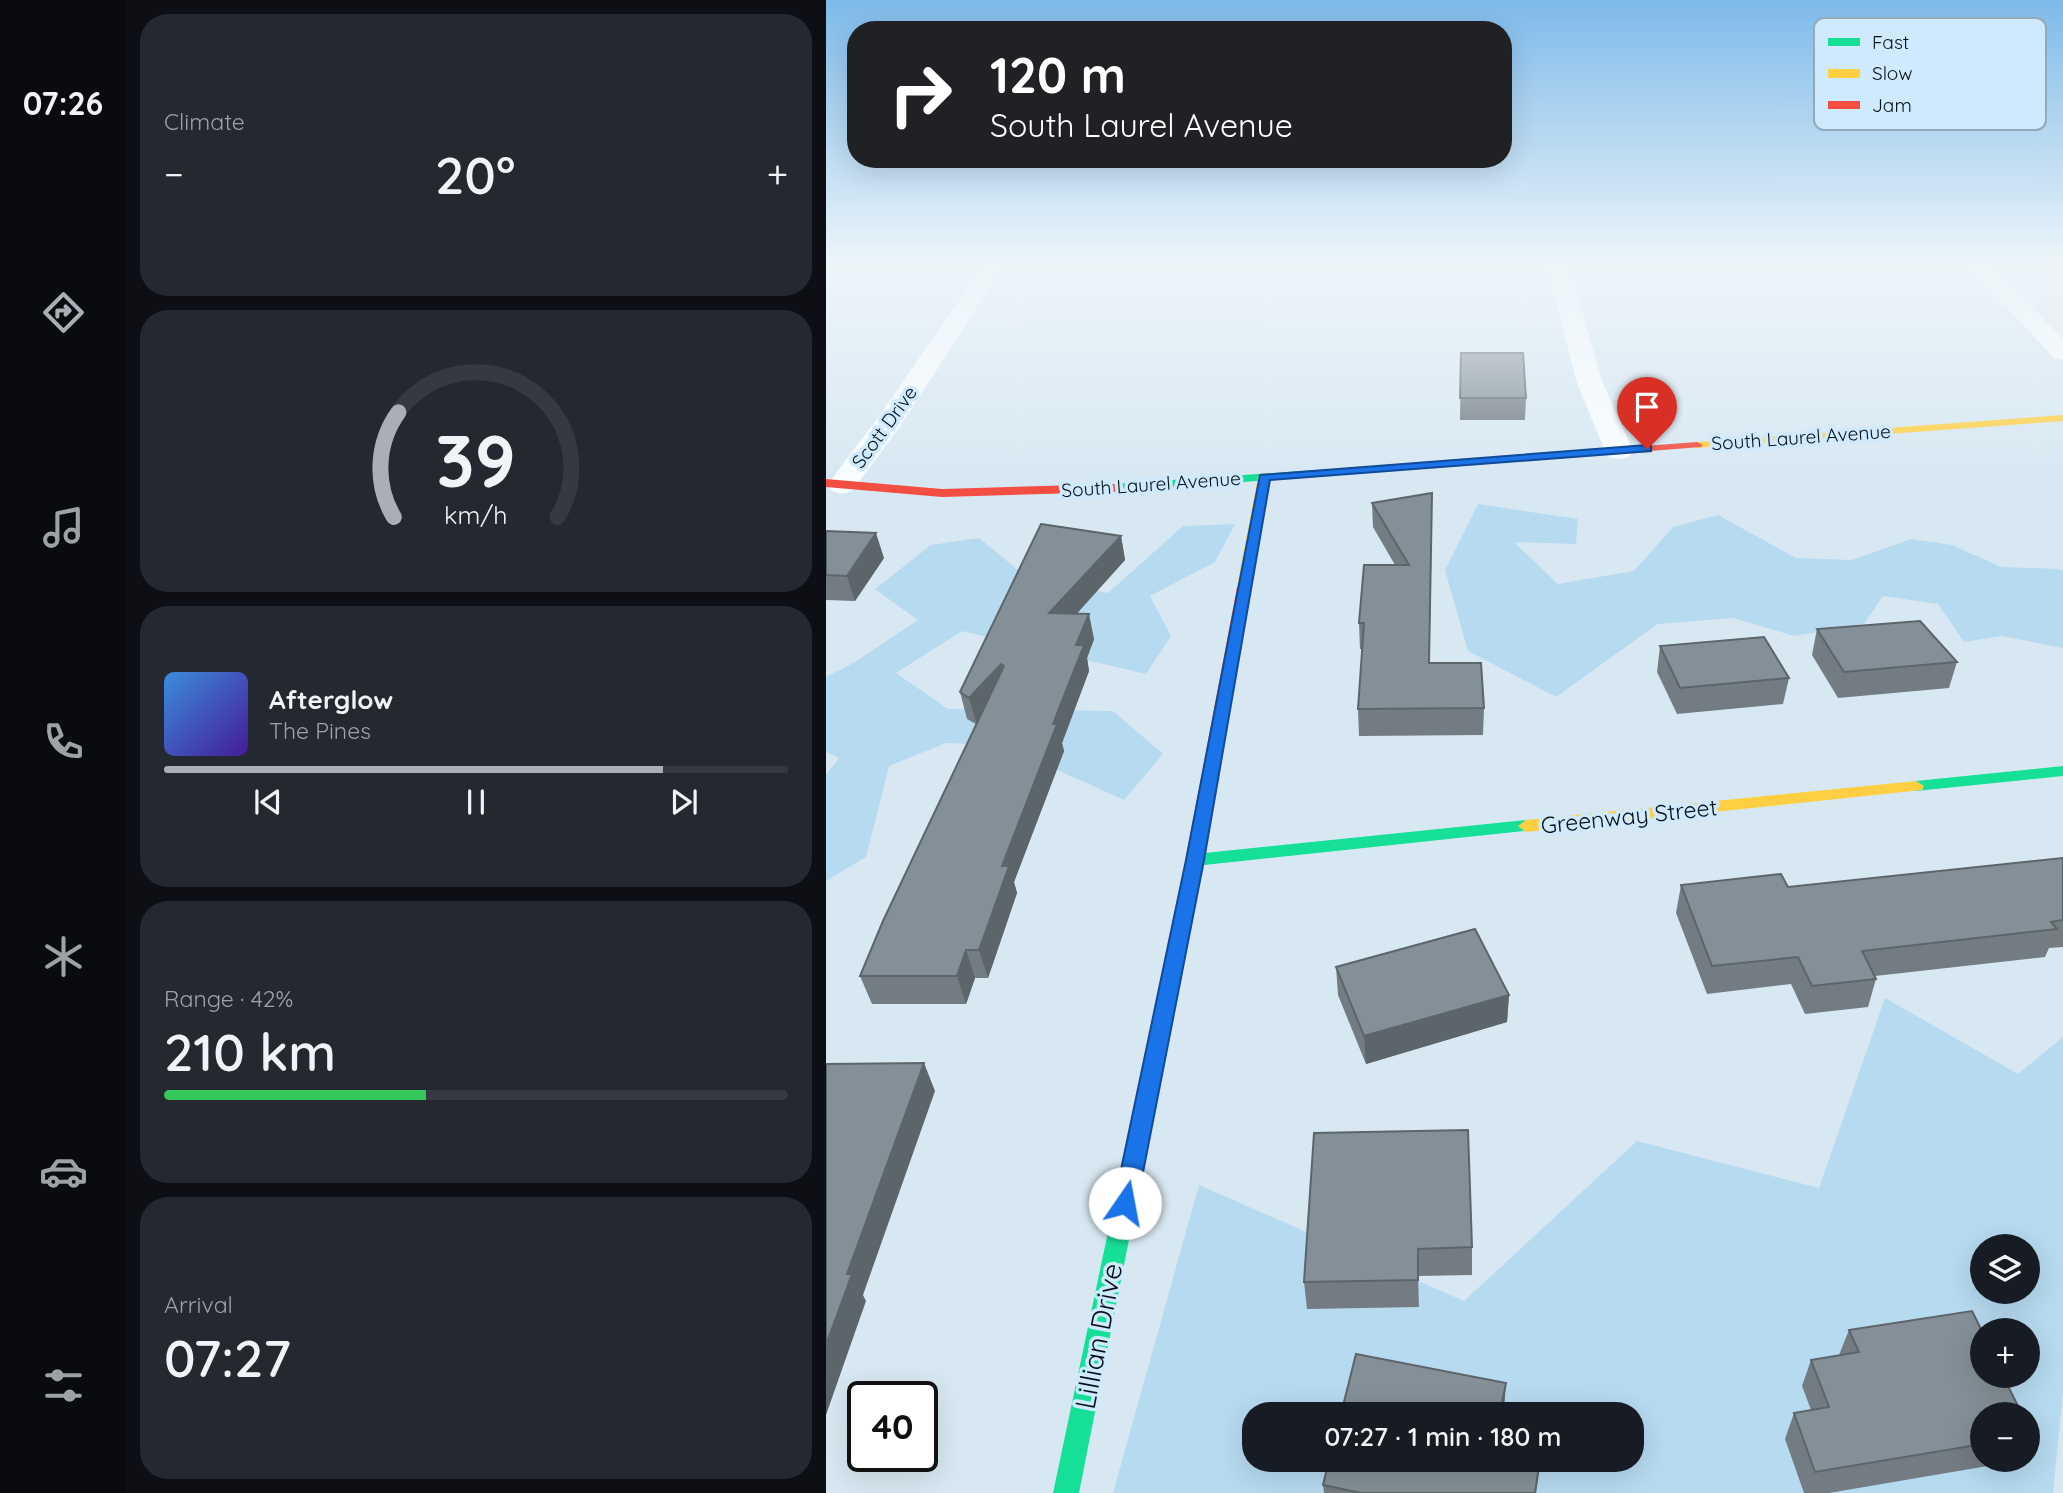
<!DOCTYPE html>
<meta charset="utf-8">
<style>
:root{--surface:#171b24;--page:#242831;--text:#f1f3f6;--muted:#9ea1a6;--line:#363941;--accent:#a9afb4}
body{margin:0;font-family:Quicksand,sans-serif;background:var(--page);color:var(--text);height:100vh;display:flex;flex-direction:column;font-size:26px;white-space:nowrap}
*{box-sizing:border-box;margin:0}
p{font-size:23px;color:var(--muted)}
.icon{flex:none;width:38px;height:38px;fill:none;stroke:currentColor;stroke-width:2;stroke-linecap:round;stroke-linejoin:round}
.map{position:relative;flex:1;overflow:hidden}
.details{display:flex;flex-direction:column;gap:14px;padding:14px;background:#0d0f14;width:700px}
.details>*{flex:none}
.banner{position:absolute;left:21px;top:21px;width:665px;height:147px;border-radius:28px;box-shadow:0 7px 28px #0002;background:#202124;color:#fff;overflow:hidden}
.controls{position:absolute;left:1144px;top:1234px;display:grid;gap:14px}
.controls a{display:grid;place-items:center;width:70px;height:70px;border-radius:50%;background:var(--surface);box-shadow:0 7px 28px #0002;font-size:35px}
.speed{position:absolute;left:21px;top:1381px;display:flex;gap:14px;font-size:35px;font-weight:700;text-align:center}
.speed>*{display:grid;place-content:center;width:91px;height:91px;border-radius:50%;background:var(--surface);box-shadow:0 7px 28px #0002;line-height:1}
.speed .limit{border:4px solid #111;border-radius:10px;background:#fff;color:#111}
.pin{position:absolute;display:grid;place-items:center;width:60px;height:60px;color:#fff;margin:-72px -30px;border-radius:50% 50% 50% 0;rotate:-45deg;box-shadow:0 0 7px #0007}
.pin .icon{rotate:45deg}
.me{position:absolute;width:77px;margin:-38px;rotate:12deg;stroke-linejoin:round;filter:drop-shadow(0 0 5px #0008)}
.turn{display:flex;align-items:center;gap:24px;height:147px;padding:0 28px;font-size:32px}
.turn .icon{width:91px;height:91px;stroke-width:2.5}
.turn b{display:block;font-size:49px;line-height:60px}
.big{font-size:52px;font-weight:600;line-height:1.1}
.details .widget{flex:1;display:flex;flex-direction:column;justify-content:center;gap:10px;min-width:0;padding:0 24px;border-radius:28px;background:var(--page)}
.details .dial{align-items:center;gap:0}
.dial svg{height:182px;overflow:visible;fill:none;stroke:var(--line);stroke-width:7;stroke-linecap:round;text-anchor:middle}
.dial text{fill:var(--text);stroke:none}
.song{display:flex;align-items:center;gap:21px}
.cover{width:84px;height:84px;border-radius:10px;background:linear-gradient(135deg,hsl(210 70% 55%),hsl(260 70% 35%))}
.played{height:7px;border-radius:4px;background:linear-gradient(90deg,var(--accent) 80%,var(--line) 80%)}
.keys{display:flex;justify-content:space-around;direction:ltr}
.heat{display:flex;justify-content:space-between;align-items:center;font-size:38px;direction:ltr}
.charge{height:10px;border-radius:5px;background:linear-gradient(90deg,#34c759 42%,var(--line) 0)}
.trip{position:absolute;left:416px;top:1402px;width:402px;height:70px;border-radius:28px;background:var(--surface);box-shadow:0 7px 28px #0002;font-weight:600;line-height:70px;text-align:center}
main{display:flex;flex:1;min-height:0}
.tab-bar{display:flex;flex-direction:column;width:126px;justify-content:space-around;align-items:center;background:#090b0e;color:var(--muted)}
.tab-bar .icon{width:49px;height:49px}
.tab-bar .selected{color:var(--accent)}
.tab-bar b{font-size:32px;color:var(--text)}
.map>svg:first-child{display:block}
.green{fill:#b6daf0;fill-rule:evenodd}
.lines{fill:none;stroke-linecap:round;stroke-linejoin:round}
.street{fill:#f9fcfd;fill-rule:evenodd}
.fast{fill:#16e098;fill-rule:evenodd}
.slow{fill:#ffcf43;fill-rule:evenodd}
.jam{fill:#f24e42;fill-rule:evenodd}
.wall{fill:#727c82}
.shaded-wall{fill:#5c656a}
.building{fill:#849097;stroke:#5c656a;stroke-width:2}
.route{fill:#1a73e8;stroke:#114b97;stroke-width:2}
.labels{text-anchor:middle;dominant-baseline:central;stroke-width:7;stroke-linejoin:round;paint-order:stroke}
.far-street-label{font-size:19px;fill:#081117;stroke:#ceeafc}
.street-label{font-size:23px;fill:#081117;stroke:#ceeafc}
.near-street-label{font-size:28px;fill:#081117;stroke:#ceeafc}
.key{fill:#ceeafc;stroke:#93a9b7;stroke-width:2}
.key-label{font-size:19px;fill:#081117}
</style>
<main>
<nav class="tab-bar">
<b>07:26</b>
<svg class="icon selected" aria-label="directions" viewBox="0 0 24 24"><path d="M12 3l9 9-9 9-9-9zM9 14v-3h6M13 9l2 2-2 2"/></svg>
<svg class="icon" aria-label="music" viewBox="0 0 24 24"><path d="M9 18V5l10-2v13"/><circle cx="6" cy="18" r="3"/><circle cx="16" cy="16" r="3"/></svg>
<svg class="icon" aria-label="phone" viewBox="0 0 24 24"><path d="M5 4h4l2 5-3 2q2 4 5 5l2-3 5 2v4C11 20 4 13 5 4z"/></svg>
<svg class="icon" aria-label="climate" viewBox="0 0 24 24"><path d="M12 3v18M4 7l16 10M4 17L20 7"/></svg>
<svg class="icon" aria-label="car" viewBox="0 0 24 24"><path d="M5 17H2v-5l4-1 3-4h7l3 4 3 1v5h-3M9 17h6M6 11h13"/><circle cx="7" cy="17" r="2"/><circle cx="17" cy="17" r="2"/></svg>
<svg class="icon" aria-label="filters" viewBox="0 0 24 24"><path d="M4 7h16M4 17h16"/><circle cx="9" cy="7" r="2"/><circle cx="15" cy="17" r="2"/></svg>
</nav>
<section class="details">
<div class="widget"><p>Climate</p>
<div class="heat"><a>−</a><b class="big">20°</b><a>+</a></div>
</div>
<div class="widget dial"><svg viewBox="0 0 100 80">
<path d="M14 69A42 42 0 1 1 86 69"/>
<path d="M14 69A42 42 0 0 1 16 23" stroke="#a9afb4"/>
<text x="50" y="56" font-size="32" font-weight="700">39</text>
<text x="50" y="72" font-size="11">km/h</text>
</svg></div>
<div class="widget">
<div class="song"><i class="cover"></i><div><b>Afterglow</b><p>The Pines</p></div></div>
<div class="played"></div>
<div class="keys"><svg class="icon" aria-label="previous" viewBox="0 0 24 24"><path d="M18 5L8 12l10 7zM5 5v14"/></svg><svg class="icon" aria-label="pause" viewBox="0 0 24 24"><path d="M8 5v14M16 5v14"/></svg><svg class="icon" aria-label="next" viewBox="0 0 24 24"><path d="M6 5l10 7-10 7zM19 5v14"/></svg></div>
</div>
<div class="widget"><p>Range · 42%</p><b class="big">210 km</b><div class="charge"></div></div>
<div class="widget"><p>Arrival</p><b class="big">07:27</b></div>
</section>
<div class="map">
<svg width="1237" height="1493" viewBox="0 0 1237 1493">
<rect width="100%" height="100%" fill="#d8e8f2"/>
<path class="green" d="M 652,504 L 752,519 L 750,544 L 688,542 L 732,584 L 808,571 L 847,527 L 892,515 L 970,558 L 1026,560 L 1085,539 L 1126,545 L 1175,567 L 1234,569 L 1237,571 L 1237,648 L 1176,636 L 1138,642 L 1112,604 L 1057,596 L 1038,624 L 968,636 L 907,618 L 832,624 L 730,697 L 642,651 L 619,570 Z
M 409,524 L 389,562 L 324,596 L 345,636 L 320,674 L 136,631 L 70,673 L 122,709 L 287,711 L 337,754 L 298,800 L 176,745 L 120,743 L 63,766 L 40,857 L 0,881 L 0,775 L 13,758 L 0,752 L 0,677 L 29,662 L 92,620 L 49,589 L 105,545 L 153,538 L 203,579 L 282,593 L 357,526 Z
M 1059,998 L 1192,1074 L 1237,1037 L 1237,1392 L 1227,1493 L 287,1493 L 373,1185 L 638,1301 L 811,1141 L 993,1188 ZM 1157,1246 L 1202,1246 L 1202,1292 L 1157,1292 ZM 1157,1330 L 1202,1330 L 1202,1376 L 1157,1376 ZM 429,1414 L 807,1414 L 807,1460 L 429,1460 ZM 1157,1414 L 1202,1414 L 1202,1460 L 1157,1460 Z"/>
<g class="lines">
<path class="street" d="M 158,264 L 179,264 L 75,425 L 26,491 L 16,494 L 6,491 L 1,485 L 51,419 Z
M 720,264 L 742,264 L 777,383 L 807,451 L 803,457 L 793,459 L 783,457 L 779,451 L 751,383 Z
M 1141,264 L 1163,264 L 1237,339 L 1237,360 L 1228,358 Z"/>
<path class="fast" d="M 605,462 L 609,463 L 609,467 L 289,492 L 283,488 L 289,484 Z
M 1237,766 L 1237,776 L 1090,791 L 1082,786 L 1090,781 Z
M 700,820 L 708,826 L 706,830 L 369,866 L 363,864 L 360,860 L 363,856 L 369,854 Z
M 362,889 L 368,890 L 371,895 L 253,1493 L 227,1493 L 353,895 L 356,890 Z"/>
<path class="slow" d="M 1237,415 L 1237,421 L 871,448 L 865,445 L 871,442 Z
M 438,473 L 444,477 L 425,587 L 418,591 L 411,587 L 432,477 Z
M 1090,781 L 1098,786 L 1096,790 L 700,832 L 692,826 L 700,820 Z"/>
<path class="jam" d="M 871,442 L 877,445 L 875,447 L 605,468 L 599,465 L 605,462 Z
M 0,479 L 116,489 L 289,484 L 295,488 L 289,492 L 116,497 L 0,487 Z
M 418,583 L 425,587 L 371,895 L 368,900 L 356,900 L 353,895 L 411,587 Z"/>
</g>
<path class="wall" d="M 635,353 L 700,398 L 699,420 L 634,420 Z
M 606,493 L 603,663 L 658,708 L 657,735 L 533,736 L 532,709 L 536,649 L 534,649 L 533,623 L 569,565 L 547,527 L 546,503 Z
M 0,531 L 58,558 L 29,601 L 0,600 Z
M 295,536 L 299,560 L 251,613 L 268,639 L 261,658 L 263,671 L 236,743 L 238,751 L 188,882 L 191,893 L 162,978 L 149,978 L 140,1004 L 46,1004 L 34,976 L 150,724 L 141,719 L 134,692 Z
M 991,629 L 1131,662 L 1123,688 L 1012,698 L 986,655 Z
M 834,646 L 963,678 L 957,704 L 851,714 L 831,672 Z
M 1237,858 L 1237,947 L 1223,948 L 1219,957 L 1049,976 L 1050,979 L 1042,1007 L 979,1014 L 965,984 L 881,994 L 850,913 L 855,885 L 962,887 Z
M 510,967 L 683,995 L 681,1022 L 540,1064 L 512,995 Z
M 488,1133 L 646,1247 L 646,1275 L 592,1276 L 593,1307 L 481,1309 L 478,1282 Z
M 1023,1330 L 1157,1414 L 1157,1460 L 1192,1460 L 1191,1461 L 1003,1493 L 978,1493 L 959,1439 L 968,1413 L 985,1410 L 976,1386 L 985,1360 L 1013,1355 Z
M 503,1460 L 714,1460 L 710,1493 L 498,1493 L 497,1485 Z"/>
<path class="shaded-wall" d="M 606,493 L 606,517 L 603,689 L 603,663 Z
M 50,533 L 58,558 L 29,601 L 21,576 Z
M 295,536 L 299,560 L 228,639 L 223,613 Z
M 263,614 L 268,639 L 261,658 L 263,671 L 236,743 L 238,751 L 188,882 L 191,893 L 162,978 L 153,950 L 176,866 L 227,724 L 250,645 Z
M 175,664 L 182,690 L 151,725 L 143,698 Z
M 140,950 L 149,978 L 140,1004 L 131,976 Z
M 683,995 L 681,1022 L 540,1064 L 538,1036 Z
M 98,1063 L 109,1091 L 37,1295 L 40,1301 L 0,1415 L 0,1345 L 21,1274 Z
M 680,1383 L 678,1409 L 675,1407 Z"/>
<path class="building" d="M 635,353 L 697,353 L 700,398 L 634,398 Z
M 606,493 L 603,663 L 655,663 L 658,708 L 532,709 L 538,623 L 533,623 L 538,565 L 583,565 L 546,503 Z
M 215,524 L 295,536 L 223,613 L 263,614 L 250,645 L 258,645 L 227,724 L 231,724 L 176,866 L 183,866 L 153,950 L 140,950 L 131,976 L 34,976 L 57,921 L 178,666 L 175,664 L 143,698 L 134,692 Z
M 0,531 L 50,533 L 21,576 L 0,575 Z
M 1094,621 L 1131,662 L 1018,672 L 991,629 Z
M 938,637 L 963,678 L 854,688 L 834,646 Z
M 1237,858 L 1237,920 L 1225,922 L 1231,929 L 1036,951 L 1050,979 L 986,986 L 972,957 L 886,966 L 855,885 L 955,874 L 962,887 Z
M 649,929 L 683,995 L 538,1036 L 510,967 Z
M 98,1063 L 21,1274 L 26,1274 L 0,1345 L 0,1064 Z
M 642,1130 L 646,1247 L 592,1249 L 592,1280 L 478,1282 L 488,1133 Z
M 1146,1311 L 1157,1333 L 1157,1376 L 1177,1376 L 1196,1414 L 1157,1414 L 1157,1444 L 989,1472 L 968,1413 L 1003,1407 L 985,1360 L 1033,1352 L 1023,1330 Z
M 530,1354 L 680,1383 L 675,1407 L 714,1414 L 515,1414 Z
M 1202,1427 L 1206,1435 L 1202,1436 Z
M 503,1460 L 714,1460 L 709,1493 L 535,1493 L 497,1485 Z"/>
<linearGradient id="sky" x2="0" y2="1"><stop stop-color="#7ebaea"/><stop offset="0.56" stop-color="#edf5f9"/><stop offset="1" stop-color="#edf5f9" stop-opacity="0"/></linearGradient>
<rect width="1237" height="473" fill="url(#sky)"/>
<path class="route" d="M 821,445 L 825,446 L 825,451 L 444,480 L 378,860 L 311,1203 L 307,1210 L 299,1213 L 291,1210 L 288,1203 L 360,860 L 434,475 Z"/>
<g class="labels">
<g class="far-street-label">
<text transform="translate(58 427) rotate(-54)">Scott Drive</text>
<text transform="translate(975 437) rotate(-4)">South Laurel Avenue</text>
<text transform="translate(325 484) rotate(-4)">South Laurel Avenue</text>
</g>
<g class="street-label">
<text transform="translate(803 816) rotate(-6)">Greenway Street</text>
</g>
<g class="near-street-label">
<text transform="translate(272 1336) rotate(-79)">Lillian Drive</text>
</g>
</g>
<rect x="988" y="18" width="232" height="112" rx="10" class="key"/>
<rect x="1002" y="38" width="32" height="8" fill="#16e098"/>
<rect x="1002" y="69" width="32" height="9" fill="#ffcf43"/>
<rect x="1002" y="101" width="32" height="8" fill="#f24e42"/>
<g class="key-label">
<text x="1046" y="49">Fast</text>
<text x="1046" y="80">Slow</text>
<text x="1046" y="112">Jam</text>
</g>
</svg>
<div class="controls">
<a><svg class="icon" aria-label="layers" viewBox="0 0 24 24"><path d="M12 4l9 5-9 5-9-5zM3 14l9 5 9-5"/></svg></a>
<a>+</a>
<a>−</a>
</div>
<div class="speed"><div class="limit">40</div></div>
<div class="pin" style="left:821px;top:449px;background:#d93025"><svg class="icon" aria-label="arrive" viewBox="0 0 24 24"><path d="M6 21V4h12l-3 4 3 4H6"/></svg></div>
<svg class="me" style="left:299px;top:1203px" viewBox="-20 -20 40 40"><circle r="19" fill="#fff"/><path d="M0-13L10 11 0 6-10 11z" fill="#1a73e8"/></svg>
<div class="trip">07:27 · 1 min · 180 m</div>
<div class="banner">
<div class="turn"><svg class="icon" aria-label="right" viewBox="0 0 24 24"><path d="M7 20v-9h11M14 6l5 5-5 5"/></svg><div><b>120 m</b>South Laurel Avenue</div></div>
</div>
</div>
</main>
